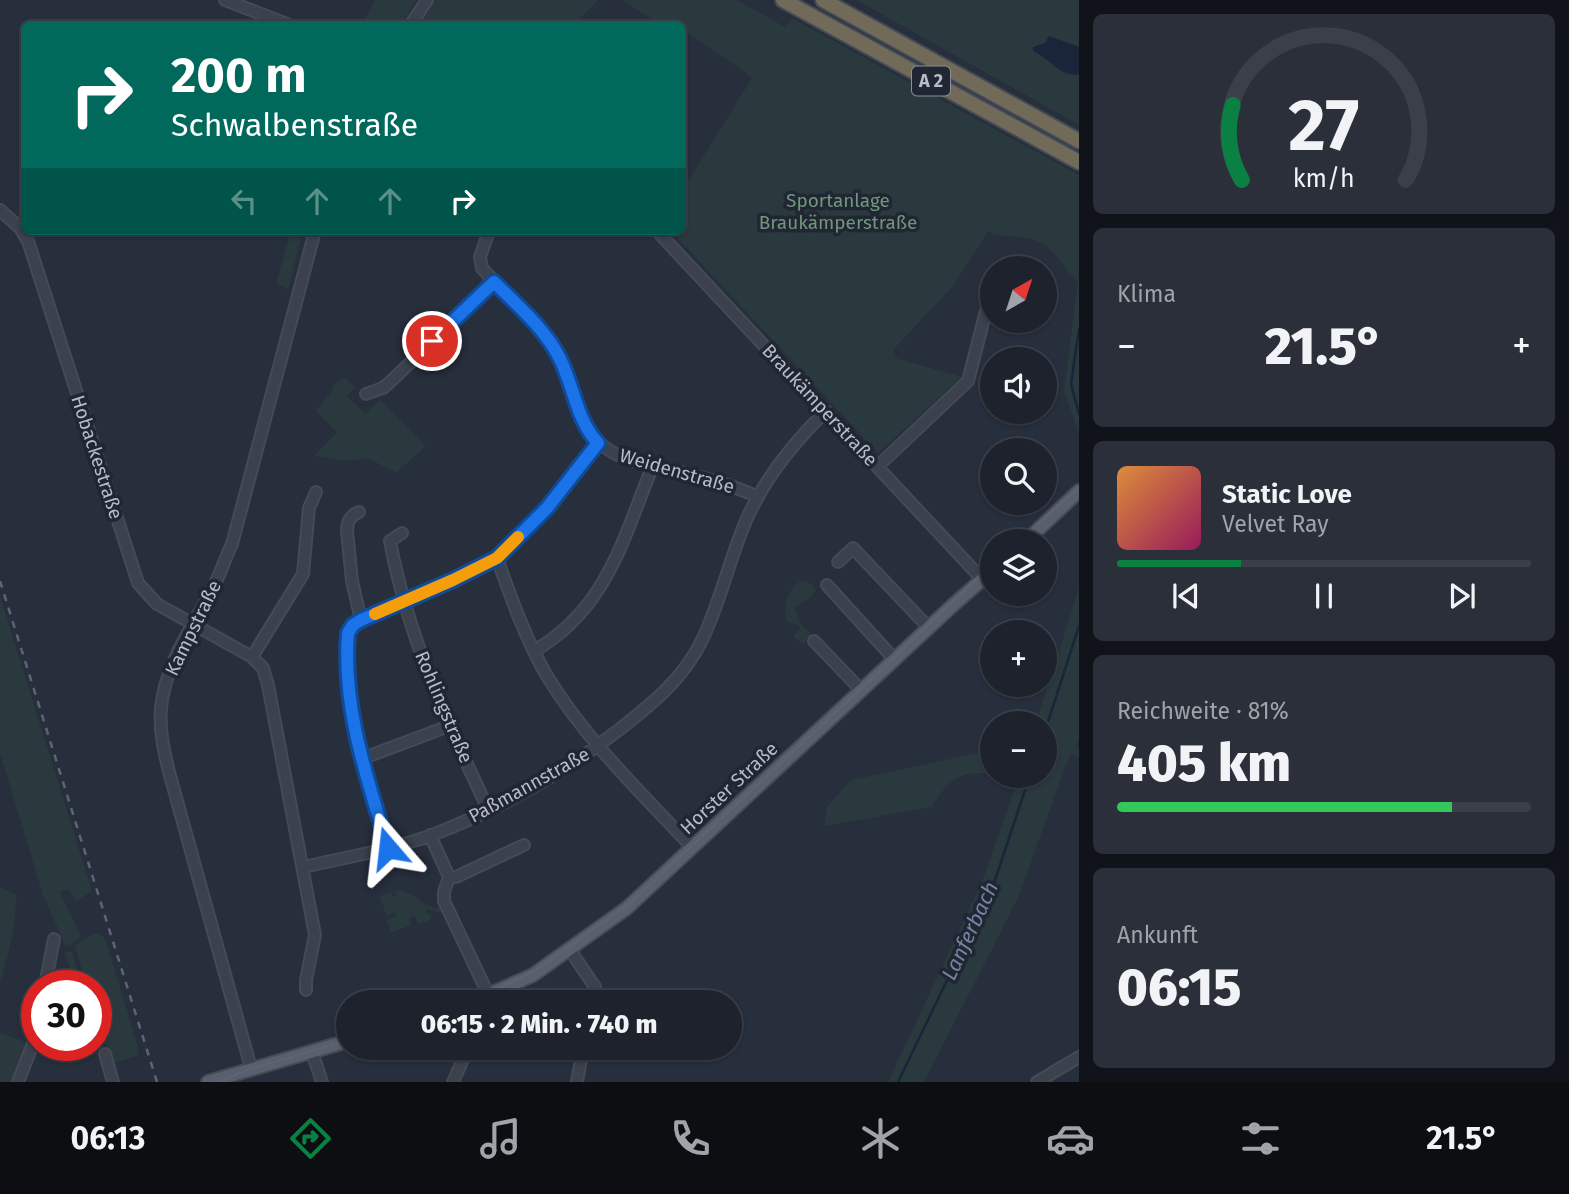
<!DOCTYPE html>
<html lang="de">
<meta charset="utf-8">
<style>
:root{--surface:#1d222d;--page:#2a2f39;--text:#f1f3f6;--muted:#a0a4aa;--line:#3b3f49;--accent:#0b8043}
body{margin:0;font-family:"Fira Sans",sans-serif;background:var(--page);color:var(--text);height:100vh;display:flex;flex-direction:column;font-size:26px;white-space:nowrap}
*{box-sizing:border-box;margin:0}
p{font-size:23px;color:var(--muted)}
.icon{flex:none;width:38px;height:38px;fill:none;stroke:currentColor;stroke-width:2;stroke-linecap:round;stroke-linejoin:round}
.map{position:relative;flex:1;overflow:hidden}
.details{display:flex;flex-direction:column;gap:14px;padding:14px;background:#101319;width:490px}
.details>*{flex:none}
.hud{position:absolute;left:21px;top:21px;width:665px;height:214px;border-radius:10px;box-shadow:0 2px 5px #0004,0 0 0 2px var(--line);background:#00695c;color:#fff;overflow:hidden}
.needle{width:46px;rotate:39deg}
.buttons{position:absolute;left:980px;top:256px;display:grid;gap:14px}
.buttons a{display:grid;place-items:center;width:77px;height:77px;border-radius:50%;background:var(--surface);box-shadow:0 2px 5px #0004,0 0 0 2px var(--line);font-size:35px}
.speed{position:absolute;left:21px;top:970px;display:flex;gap:14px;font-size:35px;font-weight:700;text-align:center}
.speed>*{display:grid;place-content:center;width:91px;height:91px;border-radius:50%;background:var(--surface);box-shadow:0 2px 5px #0004,0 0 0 2px var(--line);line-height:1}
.speed .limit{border:10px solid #d22;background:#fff;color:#111}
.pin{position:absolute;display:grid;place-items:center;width:60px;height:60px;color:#fff;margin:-30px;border:4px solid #fff;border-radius:50%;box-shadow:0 2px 7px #0007}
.me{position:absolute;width:77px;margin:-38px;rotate:343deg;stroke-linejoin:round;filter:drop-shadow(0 0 5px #0008)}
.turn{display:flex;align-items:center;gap:24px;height:147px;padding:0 35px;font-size:32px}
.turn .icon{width:91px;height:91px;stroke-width:2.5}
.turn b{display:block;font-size:49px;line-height:60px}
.lanes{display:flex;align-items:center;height:66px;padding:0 35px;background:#0003;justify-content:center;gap:35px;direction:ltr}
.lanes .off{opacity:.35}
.big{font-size:52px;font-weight:800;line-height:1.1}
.details .widget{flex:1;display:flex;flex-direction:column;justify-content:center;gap:10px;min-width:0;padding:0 24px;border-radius:10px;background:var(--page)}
.details .dial{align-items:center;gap:0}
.dial svg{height:182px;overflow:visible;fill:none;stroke:var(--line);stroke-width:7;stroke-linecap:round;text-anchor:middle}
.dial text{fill:var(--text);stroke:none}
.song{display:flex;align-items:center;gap:21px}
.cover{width:84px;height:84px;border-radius:10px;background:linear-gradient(135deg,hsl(30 70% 55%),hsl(330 70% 35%))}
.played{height:7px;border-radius:4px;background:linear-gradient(90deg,var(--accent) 30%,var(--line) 30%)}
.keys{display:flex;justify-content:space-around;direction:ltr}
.heat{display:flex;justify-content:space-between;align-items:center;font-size:38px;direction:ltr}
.charge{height:10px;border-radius:5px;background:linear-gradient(90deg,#34c759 81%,var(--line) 0)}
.trip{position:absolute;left:336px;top:990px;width:406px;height:70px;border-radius:35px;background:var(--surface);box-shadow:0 2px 5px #0004,0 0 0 2px var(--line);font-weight:800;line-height:70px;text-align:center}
.menu{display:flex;height:112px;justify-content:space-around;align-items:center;background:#0c0e12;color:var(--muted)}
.menu .icon{width:49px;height:49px}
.menu .selected{color:var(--accent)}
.menu b{font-size:32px;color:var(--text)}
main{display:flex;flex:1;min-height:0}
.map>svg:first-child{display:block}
.green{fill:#29393e}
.water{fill:#1b2539}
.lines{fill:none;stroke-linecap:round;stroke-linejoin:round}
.stream{stroke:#1b2539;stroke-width:2.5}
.minor-casing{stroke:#444a56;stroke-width:14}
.major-casing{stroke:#444a56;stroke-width:16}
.highway-casing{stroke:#434955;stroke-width:18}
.minor{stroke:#3b414d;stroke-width:10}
.major{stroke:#59606d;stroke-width:12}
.highway{stroke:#726a59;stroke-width:14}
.tram{stroke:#5e6473;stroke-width:2}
.rail{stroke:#5e6473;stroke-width:2.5;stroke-dasharray:7 7;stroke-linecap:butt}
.route-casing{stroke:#114b97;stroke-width:18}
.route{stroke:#1a73e8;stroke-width:12}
.slow{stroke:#f59e0b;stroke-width:12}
.labels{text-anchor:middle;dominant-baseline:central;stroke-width:7;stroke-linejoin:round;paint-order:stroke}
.shield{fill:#202632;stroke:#8a8f9b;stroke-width:2}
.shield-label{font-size:18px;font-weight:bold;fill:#b7bcc8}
.park-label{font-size:19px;fill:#71967d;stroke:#202632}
.street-label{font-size:19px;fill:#b7bcc8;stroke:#202632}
.water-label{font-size:21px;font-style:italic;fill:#7484a3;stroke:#202632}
</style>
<main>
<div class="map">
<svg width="1079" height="1082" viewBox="0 0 1079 1082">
<rect width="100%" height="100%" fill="#272e3c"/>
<path class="green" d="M 375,0 L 417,0 L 401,24 L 363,24 Z
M 435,0 L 598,0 L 575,24 L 421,24 Z
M 622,0 L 737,0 L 785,27 L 792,18 L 1079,175 L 1079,433 L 1064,391 L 1078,281 C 1065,270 1058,254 1043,244 C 1026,233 1002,239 988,232 L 953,286 L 894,349 L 895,358 L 962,377 L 878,453 L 671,231 L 682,231 L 683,189 L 752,78 L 728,60 L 683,30 L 682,24 L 660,24 Z
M 857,0 L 1079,0 L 1079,125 L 860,2 Z
M 291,231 L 303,231 L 288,290 L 276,283 Z
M 344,378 L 356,387 L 347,396 L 365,414 L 380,400 L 426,446 L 396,473 L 368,458 L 346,461 L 314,456 L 337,432 L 317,412 L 317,409 L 331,393 L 335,383 Z
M 802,580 L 812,584 L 816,590 L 810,598 L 795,607 L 799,621 L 812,636 L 802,645 L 793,635 L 800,629 L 799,625 L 788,622 C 780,607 789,588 802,580 Z
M 1079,588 L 1079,737 L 1076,747 L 1079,748 L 1079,757 L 1070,754 L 1018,898 L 924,1082 L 888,1082 L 983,879 L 1015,788 L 1000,775 L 1045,775 L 1045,723 L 1036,723 Z
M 0,596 L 92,891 L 77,901 L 68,890 L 60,892 L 81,936 L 70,946 L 65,945 L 43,895 L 0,753 Z
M 992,750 L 992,774 C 959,770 948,780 932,807 L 824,826 L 827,807 L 851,780 Z
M 0,887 L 17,895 L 13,935 L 0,984 Z
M 395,891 L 403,891 L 419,899 L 419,901 L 437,909 L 439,904 L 443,905 L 445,914 L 427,909 L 426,912 L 432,916 L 430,920 L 418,924 L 415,916 L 409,918 L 411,925 L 391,933 L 387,920 L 396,916 L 395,912 L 386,915 L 380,896 L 391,892 L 393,897 L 397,896 Z
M 94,934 L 101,934 L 106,941 L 139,1051 L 137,1052 L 138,1056 L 112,1063 L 96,1014 L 96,985 L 87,985 L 75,947 L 80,941 Z
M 72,951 L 82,985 L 75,985 L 65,952 Z
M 0,1033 L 29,1043 L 13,1082 L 0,1082 Z"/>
<path class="water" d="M 1049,36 L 1079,47 L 1079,74 C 1062,79 1048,57 1033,51 L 1033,47 L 1045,43 Z"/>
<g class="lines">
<path class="stream" d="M 1079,329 L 1071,384 L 1079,414
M 1045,731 L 1079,626
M 898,1082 L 994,883 L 1030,775"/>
<defs>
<path id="minor" d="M 225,0 L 287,24
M 411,24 L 427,0
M 0,210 L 20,228 L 28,241 L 138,583 L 157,604 L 252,657 L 263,668 L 268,685 L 315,935 L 306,980 L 306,990
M 489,231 L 480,257 L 482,268 C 505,294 532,316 551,344 C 574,378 571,427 609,450 C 625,461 647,464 665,468 C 697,476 728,483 758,497
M 657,231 L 982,579
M 366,394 L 383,388 L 389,383 L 494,282
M 878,466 L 968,381 L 988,303
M 359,512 C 350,516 347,521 347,531 L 352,581 L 361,620
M 402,533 L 390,541 C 408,637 447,723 489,811
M 497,558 C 511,598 526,640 547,676 C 586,740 642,794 693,848
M 838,562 L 853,548 L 929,628
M 827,585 L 895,660
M 814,641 L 862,691
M 534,651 C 607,609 623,539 653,465
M 252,657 L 303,574 L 309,508 L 316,492
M 361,759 L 449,726
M 430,835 L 449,877 L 456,877 L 524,845
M 388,848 C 367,778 342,707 349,633 L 353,625 L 361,620 L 453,580 L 497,558 L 547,508 L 598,443
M 304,867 C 346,857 391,850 432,835 C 500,809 563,773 620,729 C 653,703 684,678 702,640 C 721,601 730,556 748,516 C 767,475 794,442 826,411
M 449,877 L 444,892 L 444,901 L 489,996
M 570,950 L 595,987 L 593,1003
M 45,985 L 54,939
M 312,1052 L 322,1082
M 105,1054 L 113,1082
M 251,1068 L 169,772 C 164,751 159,730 161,708 C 165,663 195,623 215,584 C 221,571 226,557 232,544 L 315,231
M 18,1082 L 33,1044 L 37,1027
M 453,1082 L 468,1048
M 577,1082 L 583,1048
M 1037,1082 L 1079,1057"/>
<path id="major" d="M 1026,541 L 1079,491
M 470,1003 L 533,975 L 627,908 L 952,606 L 992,571
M 208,1082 L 348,1041"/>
<path id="highway" d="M 783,0 L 1079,162
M 823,0 L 1079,141"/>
</defs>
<use href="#minor" class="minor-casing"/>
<use href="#major" class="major-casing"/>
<use href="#highway" class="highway-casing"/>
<use href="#minor" class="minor"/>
<use href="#major" class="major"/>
<use href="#highway" class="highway"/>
<path class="tram" d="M 1018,541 L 1079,488
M 463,1003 L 494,991 L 538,969 L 630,903 L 893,659 L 992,564
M 219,1082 L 247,1070 L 348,1040"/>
<path class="rail" d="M 0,581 L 157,1082"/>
</g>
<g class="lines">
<defs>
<path id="route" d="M 388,848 C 367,778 342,707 348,633 L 353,625 L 361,620 L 453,580 L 497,558 L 547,508 L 598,443 C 575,418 574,384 558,355 C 543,327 516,304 494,282 L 432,341"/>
</defs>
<use href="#route" class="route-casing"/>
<use href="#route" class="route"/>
<path class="slow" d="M 375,614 L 453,580 L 497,558 L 518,537"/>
</g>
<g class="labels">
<rect class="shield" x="912" y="66.5" width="38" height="29" rx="5"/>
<g class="shield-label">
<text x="931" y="81">A 2</text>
</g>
<g class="park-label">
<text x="838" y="200">Sportanlage<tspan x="838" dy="22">Braukämperstraße</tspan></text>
</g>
<g class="street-label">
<text transform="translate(820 405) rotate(47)">Braukämperstraße</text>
<text transform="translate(97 457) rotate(72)">Hobackestraße</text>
<text transform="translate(677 471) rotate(16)">Weidenstraße</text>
<text transform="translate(193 628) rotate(-64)">Kampstraße</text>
<text transform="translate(444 707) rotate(67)">Rohlingstraße</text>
<text transform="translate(529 785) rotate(-29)">Paßmannstraße</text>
<text transform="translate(729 788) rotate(-43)">Horster Straße</text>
</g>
<g class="water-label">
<text transform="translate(970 931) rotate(-65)">Lanferbach</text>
</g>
</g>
</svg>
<div class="buttons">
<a><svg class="needle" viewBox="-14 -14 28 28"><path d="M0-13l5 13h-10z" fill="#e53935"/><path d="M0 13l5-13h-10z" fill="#a0a4aa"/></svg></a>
<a><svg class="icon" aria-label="sound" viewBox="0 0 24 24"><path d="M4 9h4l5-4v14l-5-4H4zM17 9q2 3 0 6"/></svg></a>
<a><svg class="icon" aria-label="search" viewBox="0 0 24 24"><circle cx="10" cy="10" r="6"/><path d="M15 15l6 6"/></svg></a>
<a><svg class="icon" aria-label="layers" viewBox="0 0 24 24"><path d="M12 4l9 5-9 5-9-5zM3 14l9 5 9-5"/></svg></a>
<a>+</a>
<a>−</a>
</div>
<div class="speed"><div class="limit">30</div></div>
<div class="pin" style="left:432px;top:341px;background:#d93025"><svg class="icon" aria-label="arrive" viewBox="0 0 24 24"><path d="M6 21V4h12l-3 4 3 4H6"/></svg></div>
<svg class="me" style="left:388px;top:848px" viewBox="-20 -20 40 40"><path d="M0-17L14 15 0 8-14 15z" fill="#1a73e8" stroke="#fff" stroke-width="4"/></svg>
<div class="trip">06:15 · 2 Min. · 740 m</div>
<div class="hud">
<div class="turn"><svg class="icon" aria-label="right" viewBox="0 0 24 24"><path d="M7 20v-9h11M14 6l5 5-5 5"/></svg><div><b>200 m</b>Schwalbenstraße</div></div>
<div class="lanes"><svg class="icon off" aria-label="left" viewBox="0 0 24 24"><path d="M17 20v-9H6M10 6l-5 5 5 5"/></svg><svg class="icon off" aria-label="ahead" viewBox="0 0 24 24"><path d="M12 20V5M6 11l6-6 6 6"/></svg><svg class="icon off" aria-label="ahead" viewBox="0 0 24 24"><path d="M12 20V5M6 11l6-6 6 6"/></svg><svg class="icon" aria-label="right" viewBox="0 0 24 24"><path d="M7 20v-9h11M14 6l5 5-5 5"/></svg></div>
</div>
</div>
<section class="details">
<div class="widget dial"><svg viewBox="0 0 100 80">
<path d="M14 69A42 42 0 1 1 86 69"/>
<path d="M14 69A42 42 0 0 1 10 36" stroke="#0b8043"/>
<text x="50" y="56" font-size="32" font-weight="700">27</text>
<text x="50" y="72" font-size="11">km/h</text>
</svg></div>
<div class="widget"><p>Klima</p>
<div class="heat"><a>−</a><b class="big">21.5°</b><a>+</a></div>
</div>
<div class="widget">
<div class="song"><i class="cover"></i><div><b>Static Love</b><p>Velvet Ray</p></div></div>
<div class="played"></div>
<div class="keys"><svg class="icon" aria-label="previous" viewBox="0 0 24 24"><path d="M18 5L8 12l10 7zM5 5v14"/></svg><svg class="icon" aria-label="pause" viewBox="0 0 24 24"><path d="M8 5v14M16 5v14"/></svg><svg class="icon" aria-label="next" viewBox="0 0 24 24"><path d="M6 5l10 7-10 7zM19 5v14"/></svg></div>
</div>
<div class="widget"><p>Reichweite · 81%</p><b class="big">405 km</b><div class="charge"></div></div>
<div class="widget"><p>Ankunft</p><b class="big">06:15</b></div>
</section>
</main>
<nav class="menu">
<b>06:13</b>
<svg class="icon selected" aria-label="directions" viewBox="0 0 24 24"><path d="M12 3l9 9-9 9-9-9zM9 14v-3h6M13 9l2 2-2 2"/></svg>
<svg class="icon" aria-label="music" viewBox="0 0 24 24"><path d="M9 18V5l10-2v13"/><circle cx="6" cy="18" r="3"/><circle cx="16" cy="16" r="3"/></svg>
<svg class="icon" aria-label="phone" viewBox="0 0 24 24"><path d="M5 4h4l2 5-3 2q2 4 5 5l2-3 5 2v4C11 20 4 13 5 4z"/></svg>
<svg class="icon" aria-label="climate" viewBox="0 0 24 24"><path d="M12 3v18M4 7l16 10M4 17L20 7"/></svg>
<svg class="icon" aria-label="car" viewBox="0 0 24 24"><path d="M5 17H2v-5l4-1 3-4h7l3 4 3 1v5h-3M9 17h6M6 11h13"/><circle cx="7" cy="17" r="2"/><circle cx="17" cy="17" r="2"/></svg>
<svg class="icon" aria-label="filters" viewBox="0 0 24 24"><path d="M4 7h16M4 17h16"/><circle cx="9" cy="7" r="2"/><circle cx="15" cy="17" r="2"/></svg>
<b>21.5°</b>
</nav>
